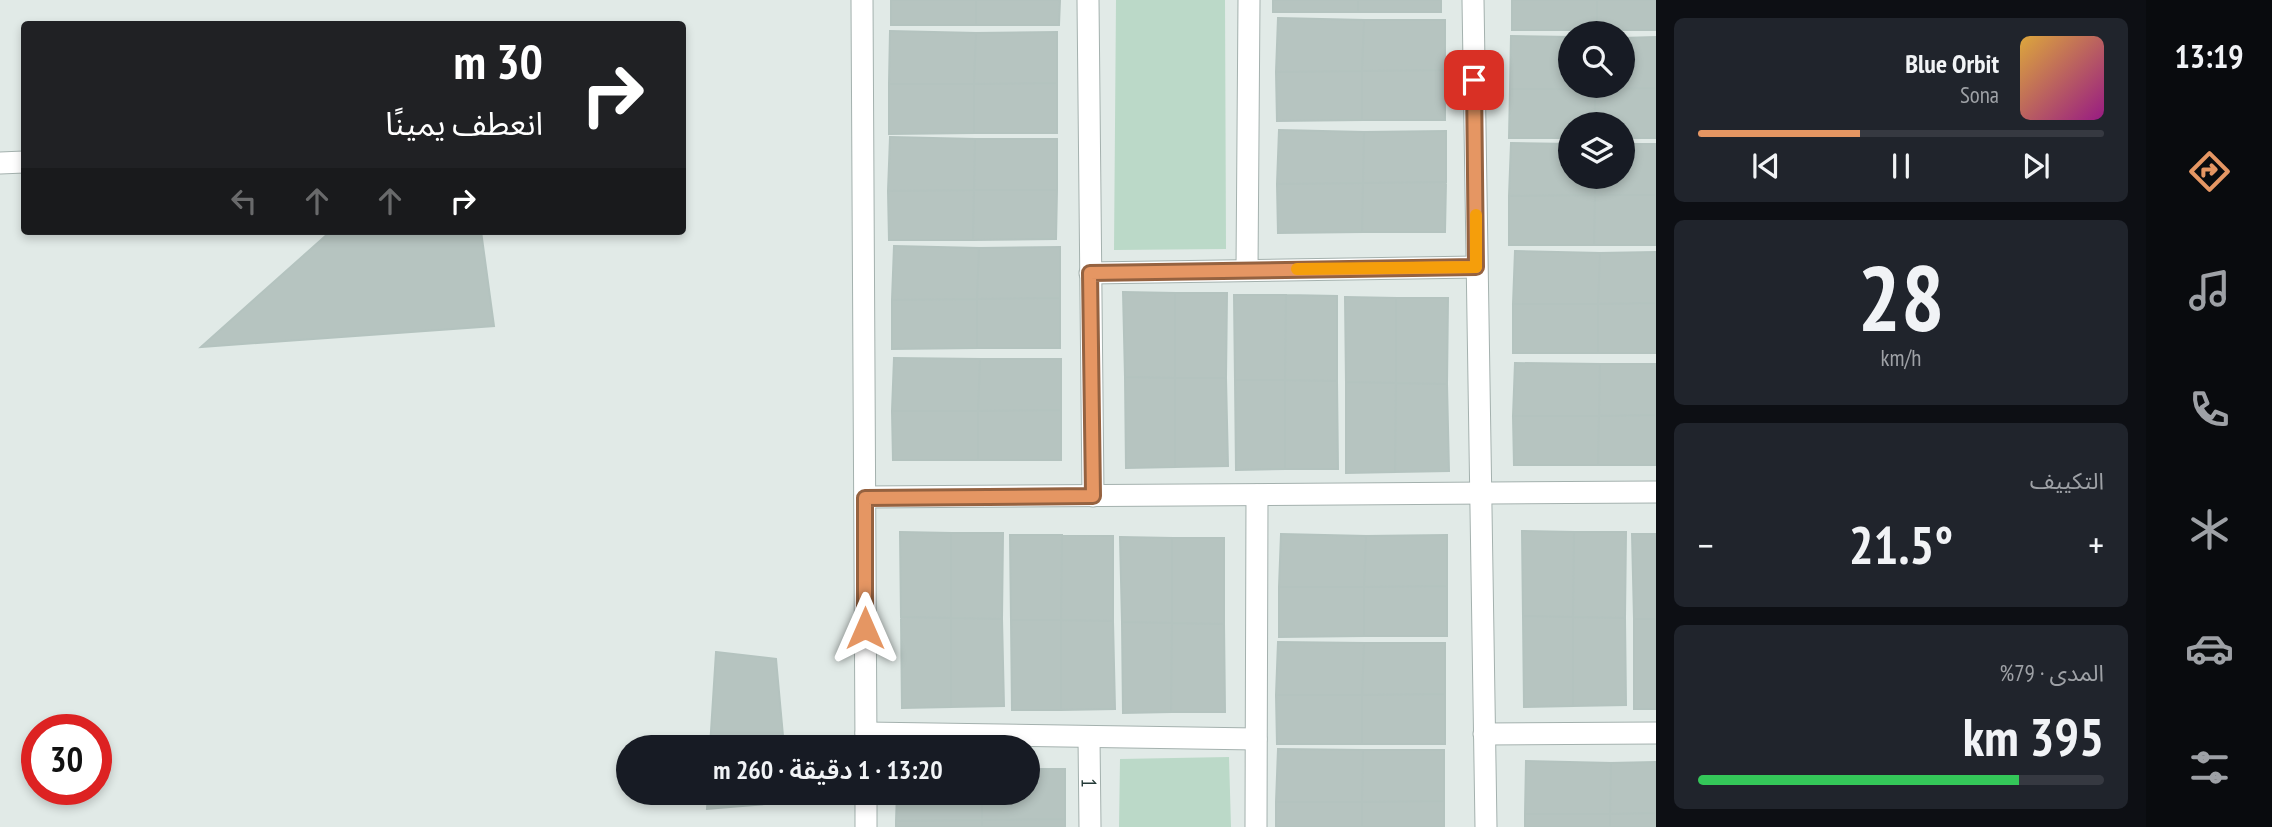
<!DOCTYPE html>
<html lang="ar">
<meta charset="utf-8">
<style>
:root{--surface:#171b24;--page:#20242c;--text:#f1f3f6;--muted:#9ea1a6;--line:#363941;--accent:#e59663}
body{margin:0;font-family:"PT Sans Narrow","Noto Sans Arabic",sans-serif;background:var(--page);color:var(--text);direction:rtl;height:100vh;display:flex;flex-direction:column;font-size:26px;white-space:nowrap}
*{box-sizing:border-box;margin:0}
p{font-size:23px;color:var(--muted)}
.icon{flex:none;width:38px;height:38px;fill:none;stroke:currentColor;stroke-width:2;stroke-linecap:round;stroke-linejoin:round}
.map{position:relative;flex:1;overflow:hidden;direction:ltr}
.panel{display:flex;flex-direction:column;gap:18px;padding:18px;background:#0d0f14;width:490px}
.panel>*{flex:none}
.banner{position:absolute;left:21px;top:21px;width:665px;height:214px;border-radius:7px;box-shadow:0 4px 10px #0003;direction:rtl;background:#202124;color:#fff;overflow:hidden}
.tools{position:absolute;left:1558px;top:21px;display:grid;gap:14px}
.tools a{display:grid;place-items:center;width:77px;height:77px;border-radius:50%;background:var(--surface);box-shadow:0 4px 10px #0003;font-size:35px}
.speed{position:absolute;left:21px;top:714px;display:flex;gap:14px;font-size:35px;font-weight:700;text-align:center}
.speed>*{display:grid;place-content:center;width:91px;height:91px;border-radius:50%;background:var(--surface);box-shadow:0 4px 10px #0003;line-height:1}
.speed .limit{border:10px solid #d22;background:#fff;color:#111}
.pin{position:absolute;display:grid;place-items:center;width:60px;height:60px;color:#fff;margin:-30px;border-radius:14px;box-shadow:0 4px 10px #0006}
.me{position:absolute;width:77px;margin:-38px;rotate:0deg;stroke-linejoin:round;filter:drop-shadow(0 0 5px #0008)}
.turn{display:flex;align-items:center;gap:24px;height:147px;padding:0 28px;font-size:32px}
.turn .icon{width:91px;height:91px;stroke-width:2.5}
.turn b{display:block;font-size:49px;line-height:60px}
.lanes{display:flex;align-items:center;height:66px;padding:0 28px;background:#0003;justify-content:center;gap:35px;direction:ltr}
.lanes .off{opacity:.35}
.big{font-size:52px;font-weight:600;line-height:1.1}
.panel .card{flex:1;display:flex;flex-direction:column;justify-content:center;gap:10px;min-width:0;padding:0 24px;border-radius:10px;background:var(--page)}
.panel .dial{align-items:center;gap:0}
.dial b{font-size:91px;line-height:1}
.song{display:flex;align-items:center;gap:21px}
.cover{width:84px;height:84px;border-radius:10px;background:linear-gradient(135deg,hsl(40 70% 55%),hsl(310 70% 35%))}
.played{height:7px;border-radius:4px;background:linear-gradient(90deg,var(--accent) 40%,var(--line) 40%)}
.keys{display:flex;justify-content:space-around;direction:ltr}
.heat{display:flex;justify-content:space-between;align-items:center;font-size:38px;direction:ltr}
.charge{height:10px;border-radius:5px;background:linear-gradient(90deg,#34c759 79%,var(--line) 0)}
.trip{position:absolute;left:616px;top:735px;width:424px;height:70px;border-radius:35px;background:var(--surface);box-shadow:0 4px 10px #0003;font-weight:600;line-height:70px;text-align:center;direction:rtl}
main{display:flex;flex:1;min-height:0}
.tabs{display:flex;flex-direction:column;width:126px;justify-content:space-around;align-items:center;background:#090b0e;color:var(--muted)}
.tabs .icon{width:49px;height:49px}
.tabs .current{color:var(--accent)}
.tabs b{font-size:32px;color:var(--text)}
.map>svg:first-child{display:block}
.green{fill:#bbd9c8}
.building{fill:#b6c4c0;stroke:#b4c3bf;stroke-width:2}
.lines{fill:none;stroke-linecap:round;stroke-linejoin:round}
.minor-casing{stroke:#a4b1ae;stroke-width:23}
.minor{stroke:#fff;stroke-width:21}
.route-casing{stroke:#956240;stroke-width:18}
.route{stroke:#e59663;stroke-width:12}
.slow{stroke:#f59e0b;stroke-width:12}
.labels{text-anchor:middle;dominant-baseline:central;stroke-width:6;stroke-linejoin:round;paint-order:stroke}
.street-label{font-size:21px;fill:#233936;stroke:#f1f7f5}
</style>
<main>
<nav class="tabs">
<b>13:19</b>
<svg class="icon current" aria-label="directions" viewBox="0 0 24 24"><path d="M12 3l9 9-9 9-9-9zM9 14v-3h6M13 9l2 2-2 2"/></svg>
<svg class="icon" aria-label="music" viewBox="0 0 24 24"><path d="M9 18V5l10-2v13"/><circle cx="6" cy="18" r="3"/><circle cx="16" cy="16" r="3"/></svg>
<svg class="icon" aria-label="phone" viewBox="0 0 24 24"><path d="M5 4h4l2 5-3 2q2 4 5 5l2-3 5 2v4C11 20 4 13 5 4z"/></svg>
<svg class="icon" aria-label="climate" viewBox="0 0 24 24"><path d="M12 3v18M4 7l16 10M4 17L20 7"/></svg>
<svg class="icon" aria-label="car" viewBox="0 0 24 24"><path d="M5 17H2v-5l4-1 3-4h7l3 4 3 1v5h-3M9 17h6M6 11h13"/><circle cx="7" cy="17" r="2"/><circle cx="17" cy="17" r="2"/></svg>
<svg class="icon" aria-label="filters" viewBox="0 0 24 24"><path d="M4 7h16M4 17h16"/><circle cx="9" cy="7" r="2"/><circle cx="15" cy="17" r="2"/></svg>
</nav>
<section class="panel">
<div class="card">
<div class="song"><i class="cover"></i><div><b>Blue Orbit</b><p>Sona</p></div></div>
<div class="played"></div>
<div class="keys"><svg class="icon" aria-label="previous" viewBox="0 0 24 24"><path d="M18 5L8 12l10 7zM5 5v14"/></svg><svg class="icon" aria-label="pause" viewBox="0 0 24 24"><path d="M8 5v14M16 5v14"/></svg><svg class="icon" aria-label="next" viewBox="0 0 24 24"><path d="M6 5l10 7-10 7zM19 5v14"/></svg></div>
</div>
<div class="card dial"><b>28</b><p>km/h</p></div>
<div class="card"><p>التكييف</p>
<div class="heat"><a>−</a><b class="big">21.5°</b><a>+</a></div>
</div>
<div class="card"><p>المدى · 79%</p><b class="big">395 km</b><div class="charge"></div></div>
</section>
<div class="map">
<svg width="1656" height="827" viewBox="0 0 1656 827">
<rect width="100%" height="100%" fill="#e1eae7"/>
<path class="green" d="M 1116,0 L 1225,0 L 1226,249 L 1114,250 Z
M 1229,757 L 1231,827 L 1119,827 L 1120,759 Z"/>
<path class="building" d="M 891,0 L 976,0 L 976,25 L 891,25 Z
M 976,0 L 1060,0 L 1059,25 L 976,25 Z
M 1273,0 L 1358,0 L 1358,12 L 1273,12 Z
M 1358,0 L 1441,0 L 1441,12 L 1358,12 Z
M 1512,0 L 1597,0 L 1597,30 L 1512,30 Z
M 1597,0 L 1656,0 L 1656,30 L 1597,30 Z
M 1278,18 L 1364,20 L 1362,71 L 1276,72 Z
M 1364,20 L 1445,20 L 1445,70 L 1362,71 Z
M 890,31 L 976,33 L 974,84 L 889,84 Z
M 1057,32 L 1057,83 L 974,84 L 976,33 Z
M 1511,36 L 1570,37 L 1570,86 L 1595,86 L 1595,89 L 1510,89 Z
M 1656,37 L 1656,88 L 1595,89 L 1595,86 L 1622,86 L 1622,38 Z
M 1445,70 L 1445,120 L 1362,120 L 1362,71 Z
M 1362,71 L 1362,120 L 1277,121 L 1276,72 Z
M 1057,83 L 1057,133 L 974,133 L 974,84 Z
M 889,84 L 974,84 L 974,133 L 889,134 Z
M 1656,88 L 1656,138 L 1622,138 L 1622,124 L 1595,124 L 1595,89 Z
M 1510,89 L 1595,89 L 1595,124 L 1570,124 L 1570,138 L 1509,138 Z
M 1279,130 L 1364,132 L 1363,183 L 1277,184 Z
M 1446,131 L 1446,182 L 1363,183 L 1364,132 Z
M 890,137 L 975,139 L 974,190 L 888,191 Z
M 975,139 L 1057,139 L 1057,190 L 974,190 Z
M 1511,143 L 1570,144 L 1570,177 L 1595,177 L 1595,195 L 1509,196 Z
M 1622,144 L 1656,144 L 1656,195 L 1595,195 L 1595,177 L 1622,177 Z
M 1446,182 L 1445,232 L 1362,232 L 1363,183 Z
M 1363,183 L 1362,232 L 1278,233 L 1277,184 Z
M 974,190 L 973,240 L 889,240 L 888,191 Z
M 974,190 L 1057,190 L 1056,239 L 973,240 Z
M 1595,195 L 1594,245 L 1509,245 L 1509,196 Z
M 1595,195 L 1656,195 L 1656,245 L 1594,245 Z
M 331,231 L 481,231 L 494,326 L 201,347 Z
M 894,246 L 979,248 L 977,299 L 892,300 Z
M 1060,247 L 1060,298 L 977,299 L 979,248 Z
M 1515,251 L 1600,253 L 1598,304 L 1513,304 Z
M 1656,252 L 1656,303 L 1598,304 L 1600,253 Z
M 1123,292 L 1175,293 L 1175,378 L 1125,377 Z
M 1175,293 L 1227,293 L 1226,378 L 1175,378 Z
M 1234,295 L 1286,295 L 1285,380 L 1235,380 Z
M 1286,295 L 1337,296 L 1337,381 L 1285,380 Z
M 1345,297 L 1396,298 L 1396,383 L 1346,382 Z
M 1060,298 L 1060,348 L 977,348 L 977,299 Z
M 1396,298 L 1448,298 L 1447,384 L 1396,383 Z
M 977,299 L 977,348 L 892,349 L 892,300 Z
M 1656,303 L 1656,353 L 1598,353 L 1598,304 Z
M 1513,304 L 1598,304 L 1598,353 L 1513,353 Z
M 894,358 L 980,359 L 978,411 L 892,411 Z
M 980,359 L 1061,359 L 1061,410 L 978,411 Z
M 1515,363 L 1600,364 L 1599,416 L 1513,416 Z
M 1600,364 L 1656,364 L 1656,415 L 1599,416 Z
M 1125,377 L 1175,378 L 1175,467 L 1126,468 Z
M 1175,378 L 1226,378 L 1228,466 L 1175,467 Z
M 1235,380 L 1285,380 L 1285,469 L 1236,470 Z
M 1285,380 L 1337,381 L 1338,469 L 1285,469 Z
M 1346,382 L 1396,383 L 1395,472 L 1346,473 Z
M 1396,383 L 1447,384 L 1449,471 L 1395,472 Z
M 1061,410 L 1061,460 L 978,460 L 978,411 Z
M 892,411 L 978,411 L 978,460 L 893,460 Z
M 1656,415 L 1656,465 L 1598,465 L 1599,416 Z
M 1513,416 L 1599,416 L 1598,465 L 1514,465 Z
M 1522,531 L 1574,532 L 1573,617 L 1523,616 Z
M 900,532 L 951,533 L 951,618 L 901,617 Z
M 1574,532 L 1626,532 L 1625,618 L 1573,617 Z
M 951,533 L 1003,533 L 1002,619 L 951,618 Z
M 1281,534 L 1366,536 L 1364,587 L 1279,587 Z
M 1632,534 L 1656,534 L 1656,619 L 1634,619 Z
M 1010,535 L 1062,535 L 1061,620 L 1011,620 Z
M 1062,535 L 1113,536 L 1113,621 L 1061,620 Z
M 1447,535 L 1447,586 L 1364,587 L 1366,536 Z
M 1120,537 L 1172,538 L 1172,623 L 1122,622 Z
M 1172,538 L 1224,538 L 1224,624 L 1172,623 Z
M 1447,586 L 1447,636 L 1364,636 L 1364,587 Z
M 1279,587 L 1364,587 L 1364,636 L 1279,637 Z
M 1523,616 L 1573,617 L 1573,706 L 1524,707 Z
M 901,617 L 951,618 L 951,707 L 902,708 Z
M 1573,617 L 1625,618 L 1626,705 L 1573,706 Z
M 951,618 L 1002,619 L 1004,706 L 951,707 Z
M 1634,619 L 1656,619 L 1656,709 L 1634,709 Z
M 1011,620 L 1061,620 L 1061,710 L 1012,710 Z
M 1061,620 L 1113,621 L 1115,709 L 1061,710 Z
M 1122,622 L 1172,623 L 1171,712 L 1123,713 Z
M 1172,623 L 1224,624 L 1225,712 L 1171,712 Z
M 1278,642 L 1364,643 L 1362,695 L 1276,695 Z
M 1364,643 L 1445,643 L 1445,694 L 1362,695 Z
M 716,652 L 776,659 L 784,747 L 710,747 Z
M 1445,694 L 1445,744 L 1362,744 L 1362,695 Z
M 1276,695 L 1362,695 L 1362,744 L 1277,744 Z
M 1278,749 L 1363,750 L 1362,802 L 1276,802 Z
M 1363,750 L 1444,750 L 1444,801 L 1362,802 Z
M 1526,761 L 1611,763 L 1610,814 L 1525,814 Z
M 1656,762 L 1656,813 L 1610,814 L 1611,763 Z
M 1027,769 L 1065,769 L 1065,819 L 982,820 L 982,793 L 1027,793 Z
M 708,793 L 778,793 L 778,803 L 707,809 Z
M 897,793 L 982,793 L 982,820 L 896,821 Z
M 1444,801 L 1444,827 L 1362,827 L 1362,802 Z
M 1276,802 L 1362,802 L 1362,827 L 1276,827 Z
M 1656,813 L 1656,827 L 1610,827 L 1610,814 Z
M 1525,814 L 1610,814 L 1610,827 L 1525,827 Z
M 1065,819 L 1065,827 L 982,827 L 982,820 Z
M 982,820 L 982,827 L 896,827 L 896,821 Z"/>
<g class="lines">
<defs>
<g id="minor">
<path d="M 862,0 L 866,747"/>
<path d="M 1088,0 L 1093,496"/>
<path d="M 1473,0 L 1486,827"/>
<path d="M 0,163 L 24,162"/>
<path d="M 1247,270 L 1249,0"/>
<path d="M 1090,273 L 1476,267"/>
<path d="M 865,497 L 1656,492"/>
<path d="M 866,733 L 1256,739"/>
<path d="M 1484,734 L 1656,733"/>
<path id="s1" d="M 1089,737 L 1090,827"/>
<path d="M 866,793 L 866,827"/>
<path d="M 1256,827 L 1257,495"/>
</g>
</defs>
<use href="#minor" class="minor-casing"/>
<use href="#minor" class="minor"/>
</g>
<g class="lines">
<defs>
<path id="route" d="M 865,628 L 865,498 L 1093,496 L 1090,273 L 1476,267 L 1474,80"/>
</defs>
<use href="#route" class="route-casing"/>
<use href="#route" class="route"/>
<path class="slow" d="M 1297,269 L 1476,267 L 1476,215"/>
</g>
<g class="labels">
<g class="street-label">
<text stroke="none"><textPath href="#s1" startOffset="46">1</textPath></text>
</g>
</g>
</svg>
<div class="tools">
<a><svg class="icon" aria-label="search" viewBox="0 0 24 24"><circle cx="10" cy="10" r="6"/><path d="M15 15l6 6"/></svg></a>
<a><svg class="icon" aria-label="layers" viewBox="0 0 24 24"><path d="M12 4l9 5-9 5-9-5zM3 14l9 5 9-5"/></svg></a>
</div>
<div class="speed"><div class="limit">30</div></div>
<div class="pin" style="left:1474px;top:80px;background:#d93025"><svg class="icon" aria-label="arrive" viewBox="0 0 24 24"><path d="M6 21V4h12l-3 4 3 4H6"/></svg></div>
<svg class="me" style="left:865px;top:628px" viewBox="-20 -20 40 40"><path d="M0-17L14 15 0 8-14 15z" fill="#e59663" stroke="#fff" stroke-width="4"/></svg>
<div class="trip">13:20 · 1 دقيقة · 260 m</div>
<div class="banner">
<div class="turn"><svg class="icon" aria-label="right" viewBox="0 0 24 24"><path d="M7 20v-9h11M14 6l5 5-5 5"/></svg><div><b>30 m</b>انعطف يمينًا</div></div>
<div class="lanes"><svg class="icon off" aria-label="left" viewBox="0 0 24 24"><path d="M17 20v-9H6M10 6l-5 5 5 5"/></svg><svg class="icon off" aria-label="ahead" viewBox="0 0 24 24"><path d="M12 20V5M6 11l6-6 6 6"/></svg><svg class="icon off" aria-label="ahead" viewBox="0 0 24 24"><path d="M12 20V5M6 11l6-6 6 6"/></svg><svg class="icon" aria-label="right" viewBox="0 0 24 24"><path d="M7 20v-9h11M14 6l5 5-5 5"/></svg></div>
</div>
</div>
</main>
